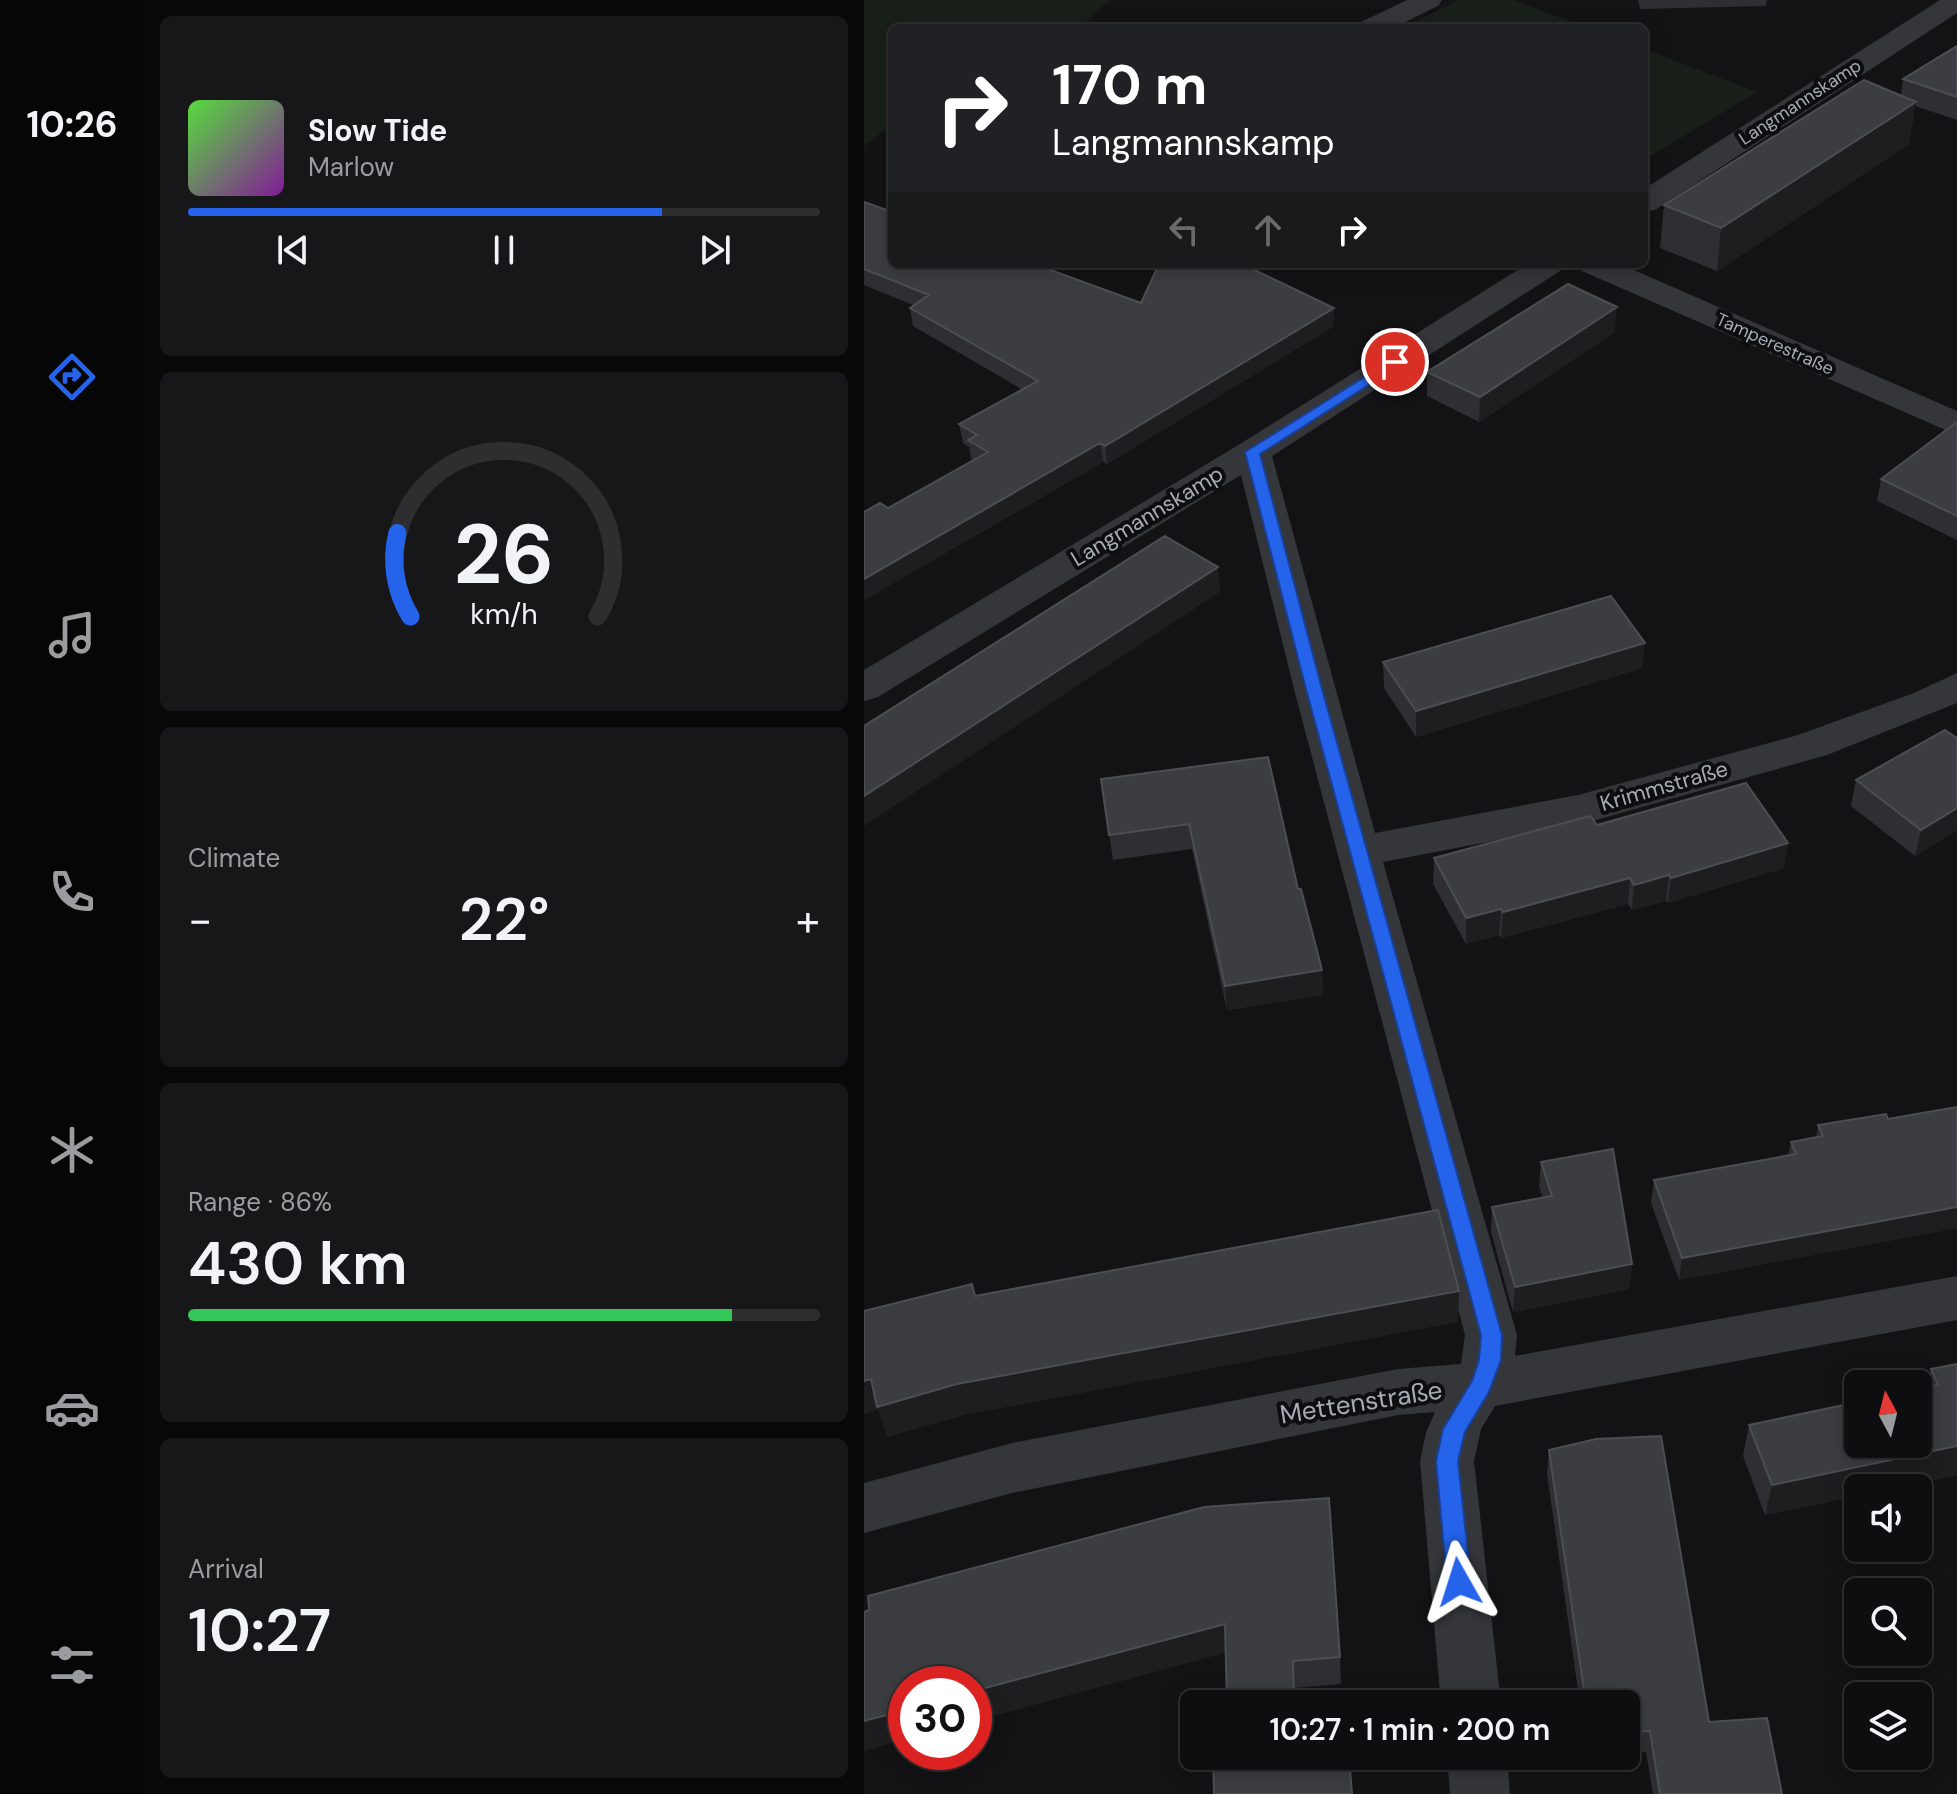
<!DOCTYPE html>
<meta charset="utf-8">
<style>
:root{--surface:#0e0e10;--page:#171719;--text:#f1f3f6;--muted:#9b9c9f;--line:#2e2e30;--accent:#2563eb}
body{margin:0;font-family:"DM Sans",sans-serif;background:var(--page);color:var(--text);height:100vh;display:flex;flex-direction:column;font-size:30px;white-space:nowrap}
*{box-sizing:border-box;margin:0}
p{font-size:26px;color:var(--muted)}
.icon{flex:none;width:44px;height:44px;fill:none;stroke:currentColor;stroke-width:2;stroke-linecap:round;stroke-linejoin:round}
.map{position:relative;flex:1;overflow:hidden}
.details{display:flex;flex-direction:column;gap:16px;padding:16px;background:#080809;width:720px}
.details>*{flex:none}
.hud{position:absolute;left:24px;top:24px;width:760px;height:244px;border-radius:12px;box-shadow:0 4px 20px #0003,0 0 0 2px var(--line);background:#202124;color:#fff;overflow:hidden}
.needle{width:52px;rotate:353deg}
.tools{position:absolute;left:980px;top:1370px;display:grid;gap:16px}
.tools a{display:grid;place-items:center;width:88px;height:88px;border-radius:12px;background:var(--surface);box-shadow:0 4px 20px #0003,0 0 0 2px var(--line);font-size:40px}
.speed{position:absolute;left:24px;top:1666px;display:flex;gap:16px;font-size:40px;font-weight:700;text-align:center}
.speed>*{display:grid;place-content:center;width:104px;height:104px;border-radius:50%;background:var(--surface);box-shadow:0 4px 20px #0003,0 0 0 2px var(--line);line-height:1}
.speed .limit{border:12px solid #d22;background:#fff;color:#111}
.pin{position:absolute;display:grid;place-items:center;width:68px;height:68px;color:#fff;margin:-34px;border:4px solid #fff;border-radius:50%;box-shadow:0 2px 8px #0007}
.me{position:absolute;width:88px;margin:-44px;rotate:354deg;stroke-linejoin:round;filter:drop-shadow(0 0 6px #0008)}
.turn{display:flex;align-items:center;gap:28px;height:168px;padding:0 32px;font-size:36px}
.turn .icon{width:104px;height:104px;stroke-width:2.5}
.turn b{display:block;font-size:56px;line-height:68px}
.lanes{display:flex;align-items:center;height:76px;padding:0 32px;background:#0003;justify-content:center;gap:40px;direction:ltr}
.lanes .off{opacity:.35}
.big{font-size:60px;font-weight:600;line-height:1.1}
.details .tile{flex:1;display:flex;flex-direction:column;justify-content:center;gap:12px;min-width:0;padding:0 28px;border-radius:12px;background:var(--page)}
.details .dial{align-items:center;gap:0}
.dial svg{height:208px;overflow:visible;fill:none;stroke:var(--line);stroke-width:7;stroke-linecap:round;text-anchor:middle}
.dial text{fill:var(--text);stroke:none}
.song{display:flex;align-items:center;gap:24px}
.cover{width:96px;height:96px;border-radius:12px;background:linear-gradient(135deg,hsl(110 70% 55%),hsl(290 70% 35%))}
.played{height:8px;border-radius:4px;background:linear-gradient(90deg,var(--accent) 75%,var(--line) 75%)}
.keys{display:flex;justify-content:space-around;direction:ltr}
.heat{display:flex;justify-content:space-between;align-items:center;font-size:44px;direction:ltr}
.charge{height:12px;border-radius:6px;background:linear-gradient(90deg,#34c759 86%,var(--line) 0)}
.trip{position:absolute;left:316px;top:1690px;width:460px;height:80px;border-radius:12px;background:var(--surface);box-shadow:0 4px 20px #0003,0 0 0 2px var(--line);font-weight:600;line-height:80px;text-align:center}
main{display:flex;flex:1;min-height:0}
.tabs{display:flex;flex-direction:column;width:144px;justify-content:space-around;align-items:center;background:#060606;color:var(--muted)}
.tabs .icon{width:56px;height:56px}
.tabs .on{color:var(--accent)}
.tabs b{font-size:36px;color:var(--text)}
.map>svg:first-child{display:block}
.green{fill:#191f19}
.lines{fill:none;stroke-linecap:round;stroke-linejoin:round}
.minor{fill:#34363a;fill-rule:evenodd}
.wall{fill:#2f2f33}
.shaded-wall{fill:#1e1e21}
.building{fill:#3c3d41;stroke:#4c4e53;stroke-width:2}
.route{fill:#2563eb;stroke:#184099;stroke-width:2}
.labels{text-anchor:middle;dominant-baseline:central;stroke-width:8;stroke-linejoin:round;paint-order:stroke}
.far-street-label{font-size:18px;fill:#a5acb5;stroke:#0e0e10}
.street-label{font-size:22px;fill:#a5acb5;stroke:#0e0e10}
.near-street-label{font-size:26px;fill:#a5acb5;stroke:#0e0e10}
</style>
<main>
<nav class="tabs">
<b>10:26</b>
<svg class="icon on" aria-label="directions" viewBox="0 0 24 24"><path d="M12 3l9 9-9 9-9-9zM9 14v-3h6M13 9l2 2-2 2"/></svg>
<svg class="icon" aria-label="music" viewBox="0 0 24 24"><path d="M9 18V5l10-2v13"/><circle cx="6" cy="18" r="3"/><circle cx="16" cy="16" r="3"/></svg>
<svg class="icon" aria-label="phone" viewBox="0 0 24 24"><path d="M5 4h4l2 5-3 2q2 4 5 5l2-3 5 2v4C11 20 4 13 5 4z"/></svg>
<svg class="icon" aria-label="climate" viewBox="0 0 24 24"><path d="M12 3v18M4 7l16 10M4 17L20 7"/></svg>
<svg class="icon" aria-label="car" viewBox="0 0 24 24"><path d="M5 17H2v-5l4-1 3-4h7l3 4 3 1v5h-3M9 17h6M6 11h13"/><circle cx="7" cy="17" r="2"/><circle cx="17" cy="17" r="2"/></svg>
<svg class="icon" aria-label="filters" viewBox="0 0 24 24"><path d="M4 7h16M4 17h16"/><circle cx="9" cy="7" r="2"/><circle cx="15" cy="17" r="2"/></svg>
</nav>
<section class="details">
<div class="tile">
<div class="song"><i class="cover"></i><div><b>Slow Tide</b><p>Marlow</p></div></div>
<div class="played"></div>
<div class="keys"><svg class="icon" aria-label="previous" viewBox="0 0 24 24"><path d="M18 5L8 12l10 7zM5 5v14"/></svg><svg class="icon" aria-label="pause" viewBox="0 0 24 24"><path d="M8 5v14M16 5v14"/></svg><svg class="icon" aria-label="next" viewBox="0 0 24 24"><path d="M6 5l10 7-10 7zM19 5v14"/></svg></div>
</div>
<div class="tile dial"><svg viewBox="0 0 100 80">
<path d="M14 69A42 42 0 1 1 86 69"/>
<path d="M14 69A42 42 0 0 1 9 37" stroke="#2563eb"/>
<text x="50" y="56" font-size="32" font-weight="700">26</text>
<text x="50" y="72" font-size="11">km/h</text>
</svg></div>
<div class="tile"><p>Climate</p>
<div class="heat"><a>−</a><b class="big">22°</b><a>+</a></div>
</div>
<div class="tile"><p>Range · 86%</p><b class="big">430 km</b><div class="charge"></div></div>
<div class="tile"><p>Arrival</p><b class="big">10:27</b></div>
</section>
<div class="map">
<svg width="1093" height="1794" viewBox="0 0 1093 1794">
<rect width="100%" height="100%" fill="#131315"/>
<path class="green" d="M 0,0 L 246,0 L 215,28 L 28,28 L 28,125 L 0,146 Z
M 594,0 L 650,0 L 724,28 L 539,28 Z
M 780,49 L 893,92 L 780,160 Z"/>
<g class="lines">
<path class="minor" d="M 543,0 L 578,0 L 574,6 L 529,28 L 493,28 L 497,22 Z
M 1076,0 L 1093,0 L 1093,13 L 791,210 L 780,212 L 780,189 Z
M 663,264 L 701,264 L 696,271 L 408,456 L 511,833 L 714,795 L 934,735 L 1050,693 L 1093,673 L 1093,703 L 963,755 L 714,825 L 519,862 L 653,1335 L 651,1356 L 1093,1276 L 1093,1320 L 631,1406 L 617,1429 L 610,1461 L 637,1704 L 577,1704 L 556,1461 L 562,1433 L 571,1412 L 534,1415 L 148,1493 L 0,1533 L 0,1483 L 148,1443 L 534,1369 L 597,1364 L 601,1335 L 430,689 L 377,475 L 14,697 L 0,701 L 0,670 L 376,444 Z
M 713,264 L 756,264 L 1093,411 L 1093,435 L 718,271 Z
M 583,1756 L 643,1756 L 646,1794 L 586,1794 Z"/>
</g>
<path class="wall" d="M 774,0 L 903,0 L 902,6 L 776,9 Z
M 1093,46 L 1093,120 L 1051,106 L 1045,144 L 853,271 L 796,248 L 800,205 L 1037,95 L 1039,79 Z
M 0,202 L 277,303 L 470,326 L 243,464 L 239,462 L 0,600 L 0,512 L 24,508 L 109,460 L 107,459 L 105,447 L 99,443 L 95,424 L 159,390 L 49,326 L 46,308 L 49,305 L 0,285 Z
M 751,332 L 615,422 L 563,396 L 563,372 Z
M 1093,422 L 1093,540 L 1013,501 L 1017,479 Z
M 519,662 L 778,668 L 552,737 L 520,688 Z
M 1093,738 L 1093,830 L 1051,856 L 987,806 L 992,780 Z
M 404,757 L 434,889 L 458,970 L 459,995 L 363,1010 L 328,849 L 249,860 L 237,779 Z
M 733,825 L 920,868 L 804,903 L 802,901 L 768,910 L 764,904 L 637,938 L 635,935 L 602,944 L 569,884 L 570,858 Z
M 1093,1107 L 1093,1228 L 815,1280 L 787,1203 L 790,1180 L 924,1156 L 927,1142 L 952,1138 L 954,1125 L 1024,1119 Z
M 677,1162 L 768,1264 L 765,1289 L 649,1312 L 627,1232 L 628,1207 L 679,1198 L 675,1187 Z
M 1093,1364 L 1093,1475 L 901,1515 L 879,1456 L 885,1425 L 1061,1387 L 1067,1369 Z
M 685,1450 L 845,1722 L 918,1794 L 789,1794 L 782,1752 L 762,1754 L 762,1704 L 716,1704 L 683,1474 Z
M 0,1612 L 476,1657 L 477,1684 L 431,1688 L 432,1704 L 363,1704 L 362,1652 L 110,1721 L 110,1684 Z"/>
<path class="shaded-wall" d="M 1052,102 L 1045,144 L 853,271 L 857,228 Z
M 753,307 L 751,332 L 615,422 L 616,397 Z
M 470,308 L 470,326 L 243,464 L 241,446 Z
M 236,443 L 239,462 L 0,600 L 0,579 Z
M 354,567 L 356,592 L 0,826 L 0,796 Z
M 781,643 L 778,668 L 552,737 L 552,711 Z
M 1093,808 L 1093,830 L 1051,856 L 1057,830 Z
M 924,843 L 920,868 L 804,903 L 807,878 Z
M 805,875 L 802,901 L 768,910 L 770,885 Z
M 766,878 L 764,904 L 637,938 L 639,912 Z
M 637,909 L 635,935 L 602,944 L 602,918 Z
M 458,970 L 459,995 L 363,1010 L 361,986 Z
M 1093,1207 L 1093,1228 L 815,1280 L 818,1258 Z
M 768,1264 L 765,1289 L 649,1312 L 651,1287 Z
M 595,1291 L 594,1322 L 101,1415 L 23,1437 L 14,1410 L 0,1414 L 0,1381 L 7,1379 L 93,1384 Z
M 1093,1446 L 1093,1475 L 1030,1488 L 994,1488 L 994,1496 L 901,1515 L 908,1485 Z
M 361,1624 L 364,1652 L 110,1721 L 110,1691 Z
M 42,1710 L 42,1739 L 0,1751 L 0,1721 Z"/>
<path class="building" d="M 1093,46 L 1093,97 L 1039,79 Z
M 1000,80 L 1052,102 L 857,228 L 800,205 Z
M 0,202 L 28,212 L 28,264 L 170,264 L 277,303 L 295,264 L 378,264 L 470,308 L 241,446 L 236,443 L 0,579 L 0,512 L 16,503 L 24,508 L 124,452 L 104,440 L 113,435 L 95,424 L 174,381 L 46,308 L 65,295 L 0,269 Z
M 704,284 L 753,307 L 616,397 L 563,372 Z
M 1093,422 L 1093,516 L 1017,479 Z
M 301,536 L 354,567 L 0,796 L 0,726 Z
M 747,596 L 781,643 L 552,711 L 519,662 Z
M 1081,730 L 1093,738 L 1093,808 L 1057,830 L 992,780 Z
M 404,757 L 434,889 L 437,889 L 458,970 L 361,986 L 325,824 L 245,835 L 237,779 Z
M 882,783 L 924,843 L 807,878 L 805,875 L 770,885 L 766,878 L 639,912 L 637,909 L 602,918 L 570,858 L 726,816 L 733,825 Z
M 1093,1107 L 1093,1207 L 818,1258 L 790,1180 L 932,1154 L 927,1142 L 959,1136 L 954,1125 L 1022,1114 L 1024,1119 Z
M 749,1149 L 768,1264 L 651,1287 L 628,1207 L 688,1196 L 677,1162 Z
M 574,1210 L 595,1291 L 93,1384 L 13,1407 L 7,1379 L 0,1381 L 0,1311 L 108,1284 L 111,1296 Z
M 1093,1364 L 1093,1446 L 908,1485 L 885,1425 L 994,1402 L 994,1444 L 1054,1444 L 1054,1389 L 1074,1385 L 1067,1369 Z
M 797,1436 L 845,1722 L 903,1718 L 918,1794 L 796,1794 L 786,1731 L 762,1732 L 762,1704 L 722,1704 L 685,1450 L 732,1439 Z
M 465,1498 L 476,1657 L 429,1661 L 430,1704 L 363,1704 L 361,1624 L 110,1691 L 110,1684 L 42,1684 L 42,1710 L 0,1721 L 0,1612 L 5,1610 L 4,1596 L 340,1507 Z
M 349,1756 L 485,1756 L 488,1794 L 350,1794 Z"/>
<path class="route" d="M 531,358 L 538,362 L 536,365 L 396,454 L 458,689 L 638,1335 L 637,1360 L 625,1392 L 601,1432 L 594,1461 L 607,1582 L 604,1590 L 595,1593 L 587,1590 L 583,1582 L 572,1461 L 579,1429 L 608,1381 L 615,1360 L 617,1335 L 442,689 L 381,452 Z"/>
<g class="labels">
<g class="far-street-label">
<text transform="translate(936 102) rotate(-33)">Langmannskamp</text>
<text transform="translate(911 344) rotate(24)">Tamperestraße</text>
</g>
<g class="street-label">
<text transform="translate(283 516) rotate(-31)">Langmannskamp</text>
<text transform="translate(800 786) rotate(-16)">Krimmstraße</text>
</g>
<g class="near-street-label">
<text transform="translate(497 1402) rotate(-9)">Mettenstraße</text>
</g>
</g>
</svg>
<div class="tools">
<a><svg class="needle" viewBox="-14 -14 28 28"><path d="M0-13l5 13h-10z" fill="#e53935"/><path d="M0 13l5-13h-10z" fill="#9b9c9f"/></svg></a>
<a><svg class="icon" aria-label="sound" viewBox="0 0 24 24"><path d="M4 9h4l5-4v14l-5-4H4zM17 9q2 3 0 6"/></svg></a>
<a><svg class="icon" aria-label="search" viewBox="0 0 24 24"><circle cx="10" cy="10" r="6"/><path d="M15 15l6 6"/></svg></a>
<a><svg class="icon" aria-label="layers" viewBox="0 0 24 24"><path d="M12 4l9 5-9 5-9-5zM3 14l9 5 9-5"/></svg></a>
</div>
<div class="speed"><div class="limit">30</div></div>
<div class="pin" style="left:531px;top:362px;background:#d93025"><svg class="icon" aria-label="arrive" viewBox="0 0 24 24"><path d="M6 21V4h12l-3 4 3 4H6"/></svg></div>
<svg class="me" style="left:595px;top:1582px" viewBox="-20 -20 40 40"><path d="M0-17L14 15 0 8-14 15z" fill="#2563eb" stroke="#fff" stroke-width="4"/></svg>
<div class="trip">10:27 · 1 min · 200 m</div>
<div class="hud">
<div class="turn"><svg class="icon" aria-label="right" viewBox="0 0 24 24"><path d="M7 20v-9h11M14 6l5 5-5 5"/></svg><div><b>170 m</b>Langmannskamp</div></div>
<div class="lanes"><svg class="icon off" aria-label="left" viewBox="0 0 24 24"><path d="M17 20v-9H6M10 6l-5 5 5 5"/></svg><svg class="icon off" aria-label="ahead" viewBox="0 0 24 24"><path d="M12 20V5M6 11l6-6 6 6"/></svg><svg class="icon" aria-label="right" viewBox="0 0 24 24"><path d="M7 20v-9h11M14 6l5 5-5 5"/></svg></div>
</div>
</div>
</main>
